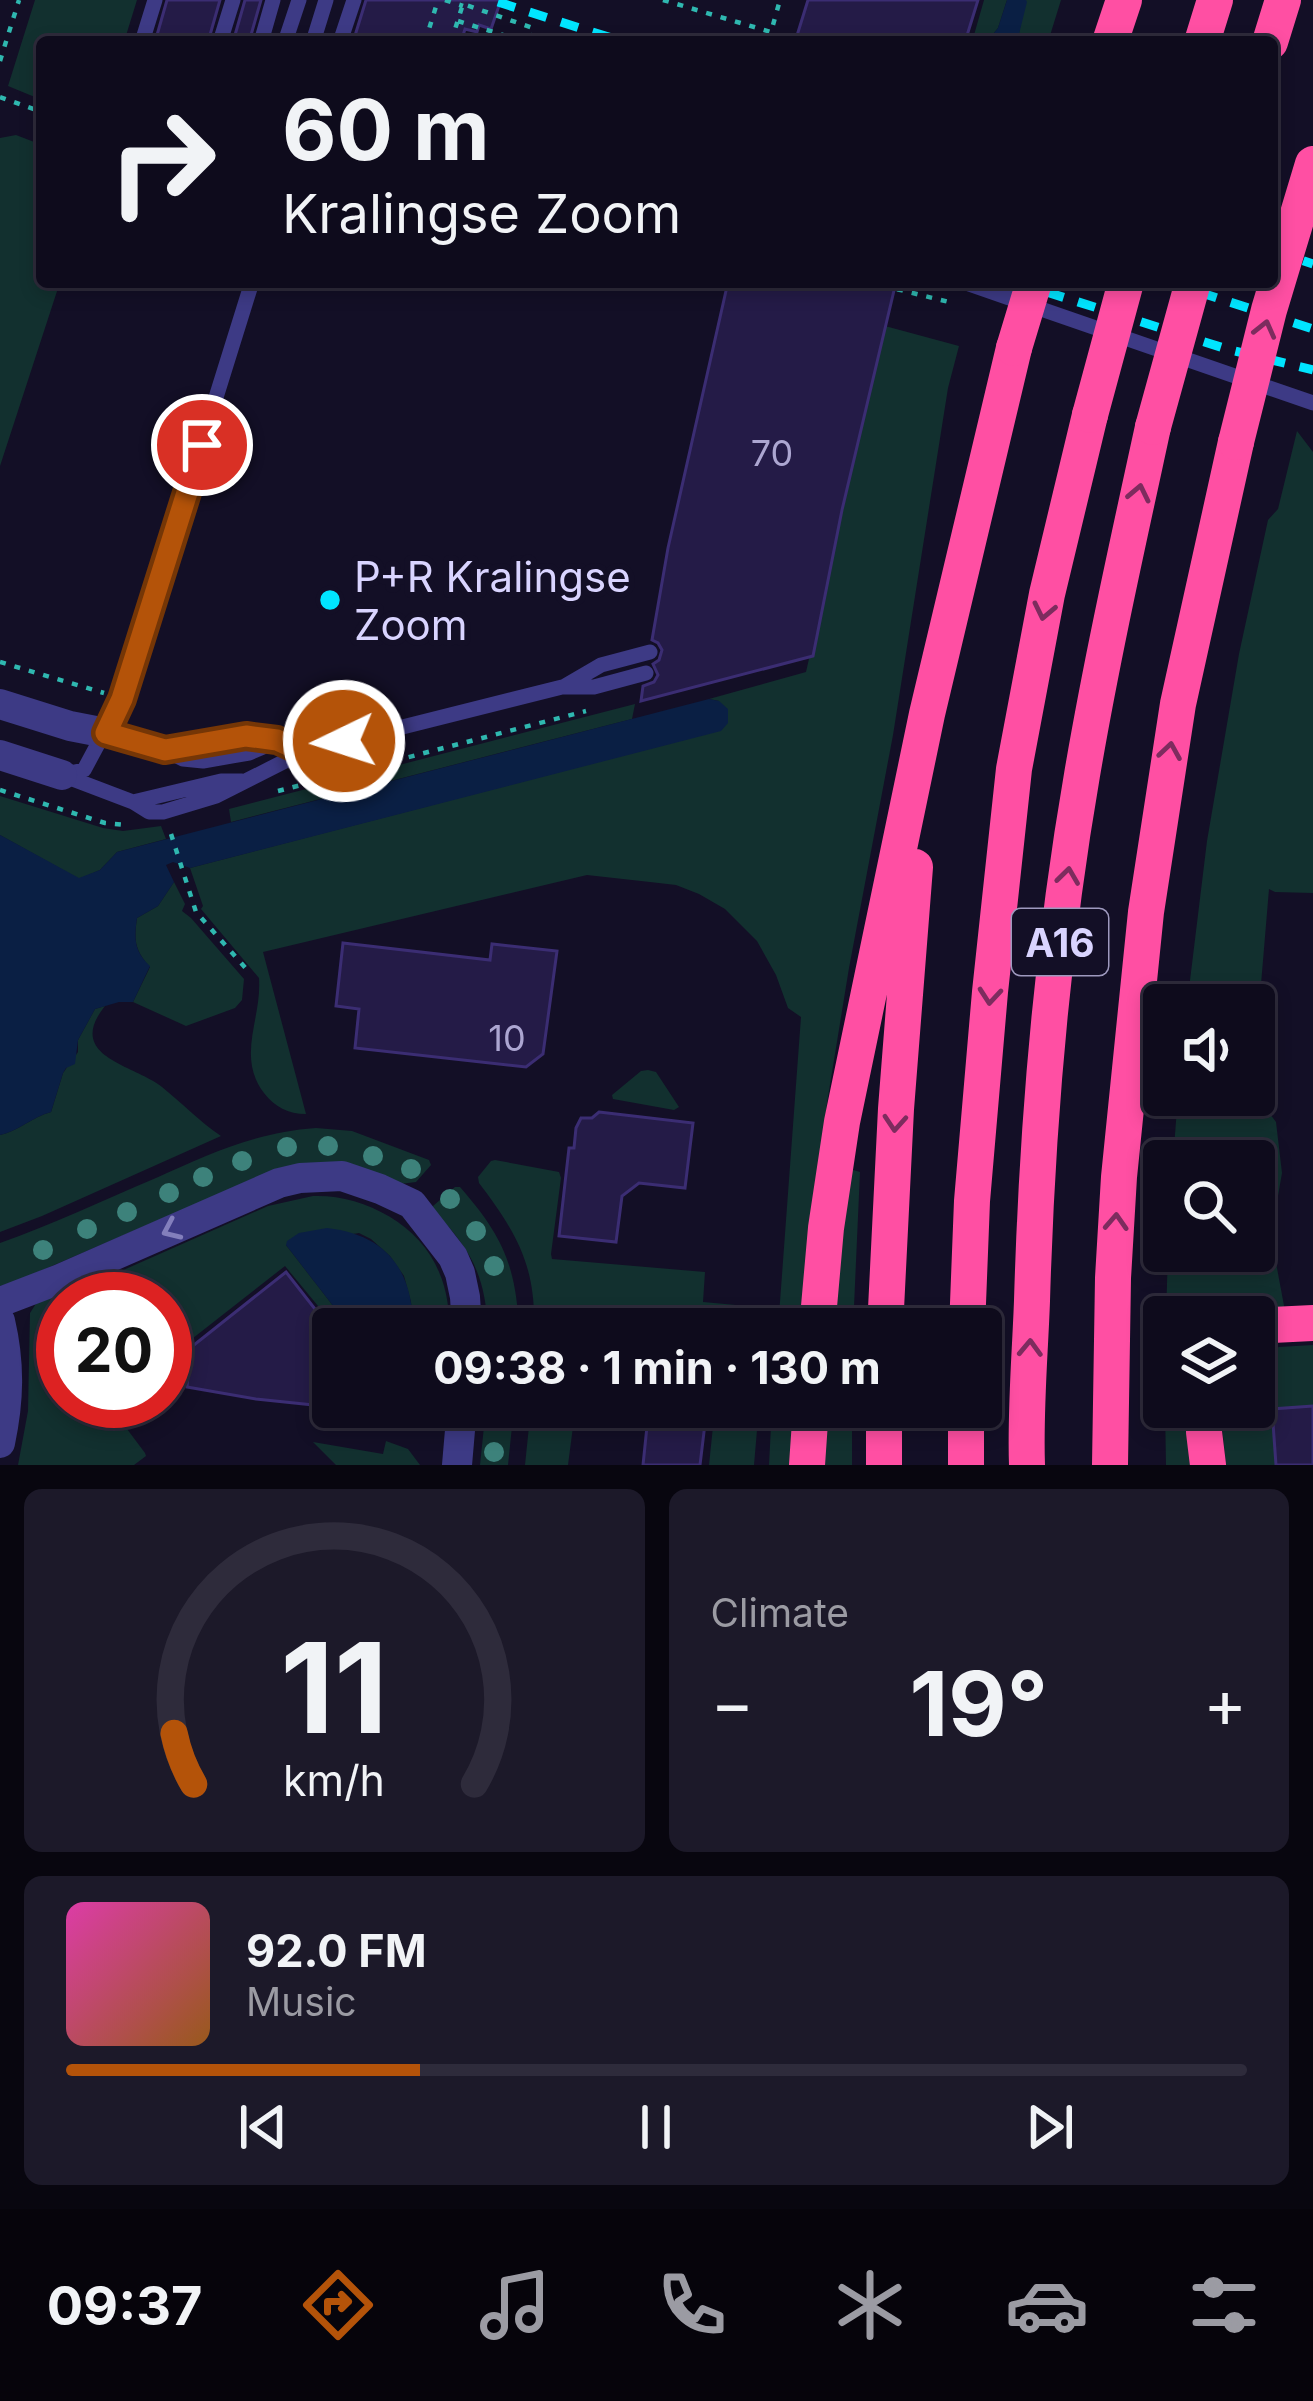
<!DOCTYPE html>
<meta charset="utf-8">
<style>
:root{--surface:#0e0b1c;--page:#1c1929;--text:#f1f3f6;--muted:#9b9ba3;--line:#2e2b3b;--accent:#b45309}
body{margin:0;font-family:Inter,sans-serif;background:var(--page);color:var(--text);height:100vh;display:flex;flex-direction:column;font-size:45px;white-space:nowrap}
*{box-sizing:border-box;margin:0}
p{font-size:39px;color:var(--muted)}
.icon{flex:none;width:66px;height:66px;fill:none;stroke:currentColor;stroke-width:2;stroke-linecap:round;stroke-linejoin:round}
.map{position:relative;height:1465px;overflow:hidden}
.sheet{display:flex;flex-direction:column;gap:24px;padding:24px;background:#08060f;flex:1}
.sheet>*{flex:none}
.top-card{position:absolute;left:36px;top:36px;width:1242px;height:252px;border-radius:12px;box-shadow:0 6px 18px #0003,0 0 0 3px var(--line);background:#0e0b1c;color:var(--text);overflow:hidden}
.tools{position:absolute;left:1143px;top:984px;display:grid;gap:24px}
.tools a{display:grid;place-items:center;width:132px;height:132px;border-radius:12px;background:var(--surface);box-shadow:0 6px 18px #0003,0 0 0 3px var(--line);font-size:60px}
.speed{position:absolute;left:36px;top:1272px;display:flex;gap:24px;font-size:60px;font-weight:700;text-align:center}
.speed>*{display:grid;place-content:center;width:156px;height:156px;border-radius:50%;background:var(--surface);box-shadow:0 6px 18px #0003,0 0 0 3px var(--line);line-height:1}
.speed .limit{border:18px solid #d22;background:#fff;color:#111}
.pin{position:absolute;display:grid;place-items:center;width:102px;height:102px;color:#fff;margin:-51px;border:6px solid #fff;border-radius:50%;box-shadow:0 3px 12px #0007}
.me{position:absolute;width:132px;margin:-66px;rotate:266deg;stroke-linejoin:round;filter:drop-shadow(0 0 9px #0008)}
.turn{display:flex;align-items:center;gap:42px;height:252px;padding:0 48px;font-size:54px}
.turn .icon{width:156px;height:156px;stroke-width:2.5}
.turn b{display:block;font-size:84px;line-height:102px}
.big{font-size:90px;font-weight:700;line-height:1.1}
.sheet .widget{flex:1;display:flex;flex-direction:column;justify-content:center;gap:18px;min-width:0;padding:0 42px;border-radius:18px;background:var(--page)}
.sheet .dial{align-items:center;gap:0}
.dial svg{height:312px;overflow:visible;fill:none;stroke:var(--line);stroke-width:7;stroke-linecap:round;text-anchor:middle}
.dial text{fill:var(--text);stroke:none}
.song{display:flex;align-items:center;gap:36px}
.cover{width:144px;height:144px;border-radius:18px;background:linear-gradient(135deg,hsl(320 70% 55%),hsl(30 70% 35%))}
.played{height:12px;border-radius:6px;background:linear-gradient(90deg,var(--accent) 30%,var(--line) 30%)}
.keys{display:flex;justify-content:space-around;direction:ltr}
.heat{display:flex;justify-content:space-between;align-items:center;font-size:66px;direction:ltr}
.sheet .tiles{flex:1;display:grid;gap:24px;grid-template-columns:1fr 1fr}
.widget:last-child{grid-column:span 2}
.trip{position:absolute;left:312px;top:1308px;width:690px;height:120px;border-radius:12px;background:var(--surface);box-shadow:0 6px 18px #0003,0 0 0 3px var(--line);font-weight:700;line-height:120px;text-align:center}
.dock{display:flex;height:192px;justify-content:space-around;align-items:center;background:#06040b;color:var(--muted)}
.dock .icon{width:84px;height:84px}
.dock .current{color:var(--accent)}
.dock b{font-size:54px;color:var(--text)}
.map>svg:first-child{display:block}
.green{fill:#12302f}
.water{fill:#0a1f44}
.building{fill:#241b47;stroke:#3b2d73;stroke-width:3}
.lines{fill:none;stroke-linecap:round;stroke-linejoin:round}
.path{stroke:#2fb8b0;stroke-width:4.5;stroke-dasharray:6 9;stroke-linecap:butt}
.service{stroke:#3d3a85;stroke-width:15}
.minor{stroke:#3d3a85;stroke-width:30}
.motorway{stroke:#ff4fa3;stroke-width:36}
.rail{stroke:#00e5ff;stroke-width:9;stroke-dasharray:18 15;stroke-linecap:butt}
.motorway-bridge{stroke:#ff4fa3;stroke-width:36}
.tree{fill:#3d827b}
.oneway{stroke:#7d2c5e}
.oneway2{stroke:#837fbc}
.route-casing{stroke:#753606;stroke-width:30}
.route{stroke:#b45309;stroke-width:21}
.poi-dot{fill:#00e5ff;stroke:#130f26;stroke-width:4.5}
.labels{text-anchor:middle;dominant-baseline:central;stroke-width:12;stroke-linejoin:round;paint-order:stroke}
.number-label{font-size:36px;fill:#aca6d1}
.shield{fill:#130f26;stroke:#9e99be;stroke-width:3}
.shield-label{font-size:39px;font-weight:bold;fill:#d9d4ff}
.poi-label{font-size:42px;fill:#d9d4ff;stroke:#130f26;text-anchor:start}
</style>
<div class="map">
<svg width="1313" height="1465" viewBox="0 0 1313 1465">
<rect width="100%" height="100%" fill="#130f26"/>
<path class="green" d="M 35,0 L 137,0 L 124,42 L 42,42 L 42,100 L 8,86 Z
M 984,0 L 1007,0 L 998,28 L 987,42 L 972,42 Z
M 1026,0 L 1061,0 L 1048,42 L 1017,42 Z
M 16,135 L 42,145 L 42,282 L 60,282 L 0,466 L 0,138 Z
M 885,326 L 959,346 L 948,388 L 893,735 L 849,968 L 827,1103 L 803,1329 L 778,1329 L 801,1017 L 788,1008 L 776,975 L 757,941 L 725,909 L 699,894 L 676,885 L 650,882 L 587,875 L 263,952 L 306,1114 C 288,1114 275,1107 264,1093 C 236,1056 262,1019 259,978 L 201,909 L 203,906 L 190,868 L 721,730 L 719,701 L 709,699 L 806,672 Z
M 1297,431 L 1313,452 L 1313,893 L 1275,892 L 1269,889 L 1255,1056 L 1258,1098 L 1276,1122 L 1282,1173 L 1271,1236 L 1285,1311 L 1244,1317 L 1166,1317 L 1168,1251 L 1254,1251 L 1254,1161 L 1173,1161 L 1178,1095 L 1254,1095 L 1254,1005 L 1187,1005 L 1207,841 L 1239,654 L 1268,520 L 1278,509 Z
M 635,704 L 632,719 L 231,822 L 229,809 Z
M 0,796 L 103,828 L 123,831 L 161,826 L 166,839 L 117,852 L 100,870 L 79,879 L 0,835 Z
M 174,882 L 185,904 L 182,911 L 191,918 L 244,979 L 242,1000 L 235,1008 L 186,1026 L 133,1002 L 150,967 C 134,950 134,939 137,918 L 158,906 Z
M 105,1006 C 64,1057 135,1065 162,1087 C 182,1103 200,1122 221,1136 L 42,1216 L 0,1232 L 0,1135 C 17,1132 32,1117 51,1112 L 63,1073 L 78,1052 L 78,1040 L 95,1009 Z
M 648,1070 L 656,1072 L 679,1107 L 674,1110 L 613,1099 L 612,1095 L 641,1071 Z
M 316,1128 L 352,1131 L 429,1160 L 431,1165 L 416,1182 L 400,1184 L 280,1168 L 17,1281 L 0,1286 L 0,1243 C 53,1224 104,1200 156,1178 C 209,1154 257,1132 316,1128 Z
M 495,1160 L 559,1172 L 561,1178 L 551,1254 L 552,1259 L 705,1272 L 703,1302 L 736,1305 L 737,1328 L 576,1310 L 574,1329 L 534,1329 C 536,1265 516,1232 479,1183 L 478,1177 L 491,1161 Z
M 850,1169 L 860,1172 L 853,1329 L 831,1329 Z
M 455,1187 L 460,1187 C 502,1235 516,1265 519,1329 L 488,1329 C 485,1275 471,1249 434,1211 L 433,1206 Z
M 313,1196 C 362,1194 420,1224 439,1272 C 447,1290 449,1309 450,1329 L 413,1329 L 411,1302 L 404,1276 L 390,1256 L 371,1239 L 359,1233 L 286,1245 L 351,1329 L 337,1329 L 285,1266 L 165,1360 L 165,1299 L 83,1299 L 76,1291 L 268,1206 Z
M 56,1293 L 62,1294 L 66,1299 L 63,1299 L 63,1401 L 106,1401 L 145,1453 L 146,1456 L 134,1465 L 18,1465 L 28,1411 L 30,1313 L 37,1302 Z
M 1313,1345 L 1313,1465 L 1226,1465 L 1220,1407 L 1254,1407 L 1254,1356 L 1279,1347 Z
M 402,1407 L 445,1407 L 440,1423 L 429,1431 L 421,1430 Z
M 486,1407 L 514,1407 L 508,1465 L 480,1465 Z
M 531,1407 L 594,1407 L 593,1418 L 577,1416 L 574,1419 L 568,1465 L 525,1465 Z
M 715,1407 L 759,1407 L 754,1465 L 709,1465 Z
M 772,1407 L 796,1407 L 792,1465 L 769,1465 Z
M 825,1407 L 852,1407 L 852,1465 L 822,1465 Z
M 1165,1407 L 1190,1407 L 1197,1465 L 1166,1465 Z
M 386,1441 L 408,1449 L 420,1465 L 336,1465 L 313,1442 L 383,1454 Z"/>
<path class="water" d="M 1007,0 L 1026,0 L 1027,2 L 1017,42 L 987,42 L 998,28 Z
M 709,699 L 719,701 L 728,709 L 728,723 L 721,731 L 190,868 L 173,862 L 166,865 L 174,882 L 158,906 L 137,918 C 134,939 134,951 150,966 L 133,1002 L 119,1002 L 95,1009 L 78,1040 L 75,1064 L 66,1068 L 63,1073 L 51,1112 C 32,1117 17,1132 0,1135 L 0,835 L 79,878 L 100,870 L 117,852 Z
M 327,1228 C 387,1235 413,1270 413,1329 L 351,1329 L 286,1245 L 287,1241 L 299,1233 Z"/>
<path class="building" d="M 167,0 L 220,0 L 208,42 L 155,42 Z
M 245,0 L 261,0 L 249,42 L 233,42 Z
M 366,0 L 501,0 L 491,29 L 479,25 L 477,32 L 465,29 L 461,42 L 353,42 Z
M 808,0 L 978,0 L 965,42 L 795,42 Z
M 728,282 L 896,282 L 842,510 L 813,656 L 641,701 L 643,686 L 654,682 L 658,675 L 653,664 L 659,660 L 662,650 L 658,643 L 652,640 L 668,548 Z
M 343,943 L 490,960 L 492,944 L 557,951 L 543,1054 L 526,1067 L 355,1048 L 359,1009 L 336,1006 Z
M 599,1112 L 693,1123 L 685,1188 L 639,1183 L 622,1196 L 616,1242 L 559,1236 L 569,1148 L 574,1148 L 576,1128 L 581,1118 L 592,1118 Z
M 286,1272 L 333,1332 L 333,1407 L 256,1399 L 187,1387 L 188,1376 L 175,1360 Z
M 1313,1406 L 1313,1465 L 1276,1465 L 1272,1409 Z
M 649,1407 L 707,1407 L 700,1465 L 643,1465 Z"/>
<g class="lines">
<path class="path" d="M 445,0 L 463,6
M 663,0 L 771,32 L 780,0
M 458,21 L 525,42
M 531,35 L 555,42
M 425,42 L 438,0
M 451,42 L 463,4 L 533,28 L 528,42
M 0,61 L 19,0
M 0,97 L 42,112
M 868,282 L 953,303
M 0,662 L 104,693
M 0,790 L 105,823 L 127,825
M 278,791 L 586,711
M 171,834 L 196,912 L 249,972"/>
<path class="service" d="M 142,42 L 155,0
M 220,42 L 233,0
M 261,42 L 273,0
M 285,42 L 299,0
M 313,42 L 326,0
M 340,42 L 354,0
M 963,282 L 1313,403
M 565,686 L 601,665 L 650,652
M 106,733 L 165,750 L 183,759 L 203,761 L 249,753 L 277,741
M 168,750 C 223,740 250,729 303,752
M 65,774 L 84,770 L 122,699 L 252,282
M 62,775 L 133,802 L 149,812 L 163,812 L 216,796 L 303,752 L 562,687 L 594,687 L 646,673
M 133,802 L 221,781 L 242,781"/>
<path class="minor" d="M 0,704 L 70,726 L 106,733
M 0,755 L 62,775
M 0,1302 L 60,1279 L 279,1183 L 300,1178 L 342,1176 L 380,1189 L 412,1204 L 453,1257 L 460,1273 L 465,1297 L 467,1329
M 0,1321 C 10,1364 9,1400 0,1443
M 457,1465 L 462,1407"/>
<path class="motorway" d="M 1110,42 L 1124,0
M 1202,42 L 1215,0
M 1270,42 L 1283,0
M 817,1329 L 826,1228 L 842,1122 L 927,714 L 1014,348
M 885,1329 L 896,1109 L 915,867
M 967,1329 L 972,1201 L 990,992 L 1014,769 L 1047,594 L 1090,415
M 1254,1332 L 1272,1325 L 1313,1323
M 1204,1407 L 1204,1432 L 1208,1465
M 807,1465 L 811,1407
M 884,1465 L 884,1407
M 966,1465 L 966,1407
M 1027,1465 C 1025,1411 1030,1355 1032,1301 C 1037,1126 1052,948 1082,775 C 1102,658 1128,542 1153,427
M 1110,1465 L 1113,1278 L 1119,1177 L 1146,912 L 1178,704 L 1236,442"/>
<path class="rail" d="M 498,2 L 624,42
M 462,39 L 472,42
M 1272,250 L 1313,264
M 1015,282 L 1227,349 L 1313,370
M 1168,282 L 1313,329"/>
<path class="motorway-bridge" d="M 1014,348 L 1034,282
M 1090,415 L 1126,282
M 1153,427 L 1193,282
M 1236,442 L 1269,310 L 1313,164"/>
</g>
<g class="tree">
<circle cx="328" cy="1146" r="10"/>
<circle cx="287" cy="1147" r="10"/>
<circle cx="373" cy="1156" r="10"/>
<circle cx="242" cy="1161" r="10"/>
<circle cx="411" cy="1169" r="10"/>
<circle cx="203" cy="1177" r="10"/>
<circle cx="169" cy="1193" r="10"/>
<circle cx="450" cy="1199" r="10"/>
<circle cx="127" cy="1212" r="10"/>
<circle cx="87" cy="1229" r="10"/>
<circle cx="476" cy="1231" r="10"/>
<circle cx="43" cy="1250" r="10"/>
<circle cx="494" cy="1266" r="10"/>
<circle cx="494" cy="1452" r="10"/>
</g>
<defs><path id="oneway-chevron" d="M-2-3.5L2.5 0L-2 3.5" fill="none" stroke-width="1.6" stroke-linecap="round" stroke-linejoin="round" transform="scale(3)"/></defs>
<g class="oneway">
<use href="#oneway-chevron" transform="translate(1265 329) rotate(-76)"/>
<use href="#oneway-chevron" transform="translate(1139 493) rotate(-78)"/>
<use href="#oneway-chevron" transform="translate(1044 611) rotate(102)"/>
<use href="#oneway-chevron" transform="translate(1170 751) rotate(-81)"/>
<use href="#oneway-chevron" transform="translate(1068 876) rotate(-82)"/>
<use href="#oneway-chevron" transform="translate(990 996) rotate(95)"/>
<use href="#oneway-chevron" transform="translate(895 1123) rotate(94)"/>
<use href="#oneway-chevron" transform="translate(1116 1222) rotate(-87)"/>
<use href="#oneway-chevron" transform="translate(1030 1348) rotate(-88)"/>
</g>
<use class="oneway2" href="#oneway-chevron" transform="translate(171 1230) rotate(156)"/>
<g class="lines">
<defs>
<path id="route" d="M 202,445 L 122,699 L 106,733 L 165,750 L 246,736 L 277,740 L 303,752 L 344,741"/>
</defs>
<use href="#route" class="route-casing"/>
<use href="#route" class="route"/>
</g>
<circle class="poi-dot" cx="330" cy="600" r="12"/>
<g class="labels">
<g class="number-label">
<text x="772" y="453">70</text>
<text x="507" y="1038">10</text>
</g>
<rect class="shield" x="1012" y="909" width="96" height="66" rx="9"/>
<g class="shield-label">
<text x="1060" y="942">A16</text>
</g>
<g class="poi-label">
<text x="354" y="576">P+R Kralingse<tspan x="354" dy="48">Zoom</tspan></text>
</g>
</g>
</svg>
<div class="tools">
<a><svg class="icon" aria-label="sound" viewBox="0 0 24 24"><path d="M4 9h4l5-4v14l-5-4H4zM17 9q2 3 0 6"/></svg></a>
<a><svg class="icon" aria-label="search" viewBox="0 0 24 24"><circle cx="10" cy="10" r="6"/><path d="M15 15l6 6"/></svg></a>
<a><svg class="icon" aria-label="layers" viewBox="0 0 24 24"><path d="M12 4l9 5-9 5-9-5zM3 14l9 5 9-5"/></svg></a>
</div>
<div class="speed"><div class="limit">20</div></div>
<div class="pin" style="left:202px;top:445px;background:#d93025"><svg class="icon" aria-label="arrive" viewBox="0 0 24 24"><path d="M6 21V4h12l-3 4 3 4H6"/></svg></div>
<svg class="me" style="left:344px;top:741px" viewBox="-20 -20 40 40"><circle r="17" fill="#b45309" stroke="#fff" stroke-width="3"/><path d="M0-11L8 9 0 5-8 9z" fill="#fff"/></svg>
<div class="trip">09:38 · 1 min · 130 m</div>
<div class="top-card">
<div class="turn"><svg class="icon" aria-label="right" viewBox="0 0 24 24"><path d="M7 20v-9h11M14 6l5 5-5 5"/></svg><div><b>60 m</b>Kralingse Zoom</div></div>
</div>
</div>
<section class="sheet">
<div class="tiles">
<div class="widget dial"><svg viewBox="0 0 100 80">
<path d="M14 69A42 42 0 1 1 86 69"/>
<path d="M14 69A42 42 0 0 1 9 56" stroke="#b45309"/>
<text x="50" y="56" font-size="32" font-weight="700">11</text>
<text x="50" y="72" font-size="11">km/h</text>
</svg></div>
<div class="widget"><p>Climate</p>
<div class="heat"><a>−</a><b class="big">19°</b><a>+</a></div>
</div>
<div class="widget">
<div class="song"><i class="cover"></i><div><b>92.0 FM</b><p>Music</p></div></div>
<div class="played"></div>
<div class="keys"><svg class="icon" aria-label="previous" viewBox="0 0 24 24"><path d="M18 5L8 12l10 7zM5 5v14"/></svg><svg class="icon" aria-label="pause" viewBox="0 0 24 24"><path d="M8 5v14M16 5v14"/></svg><svg class="icon" aria-label="next" viewBox="0 0 24 24"><path d="M6 5l10 7-10 7zM19 5v14"/></svg></div>
</div>
</div>
</section>
<nav class="dock">
<b>09:37</b>
<svg class="icon current" aria-label="directions" viewBox="0 0 24 24"><path d="M12 3l9 9-9 9-9-9zM9 14v-3h6M13 9l2 2-2 2"/></svg>
<svg class="icon" aria-label="music" viewBox="0 0 24 24"><path d="M9 18V5l10-2v13"/><circle cx="6" cy="18" r="3"/><circle cx="16" cy="16" r="3"/></svg>
<svg class="icon" aria-label="phone" viewBox="0 0 24 24"><path d="M5 4h4l2 5-3 2q2 4 5 5l2-3 5 2v4C11 20 4 13 5 4z"/></svg>
<svg class="icon" aria-label="climate" viewBox="0 0 24 24"><path d="M12 3v18M4 7l16 10M4 17L20 7"/></svg>
<svg class="icon" aria-label="car" viewBox="0 0 24 24"><path d="M5 17H2v-5l4-1 3-4h7l3 4 3 1v5h-3M9 17h6M6 11h13"/><circle cx="7" cy="17" r="2"/><circle cx="17" cy="17" r="2"/></svg>
<svg class="icon" aria-label="filters" viewBox="0 0 24 24"><path d="M4 7h16M4 17h16"/><circle cx="9" cy="7" r="2"/><circle cx="15" cy="17" r="2"/></svg>
</nav>
